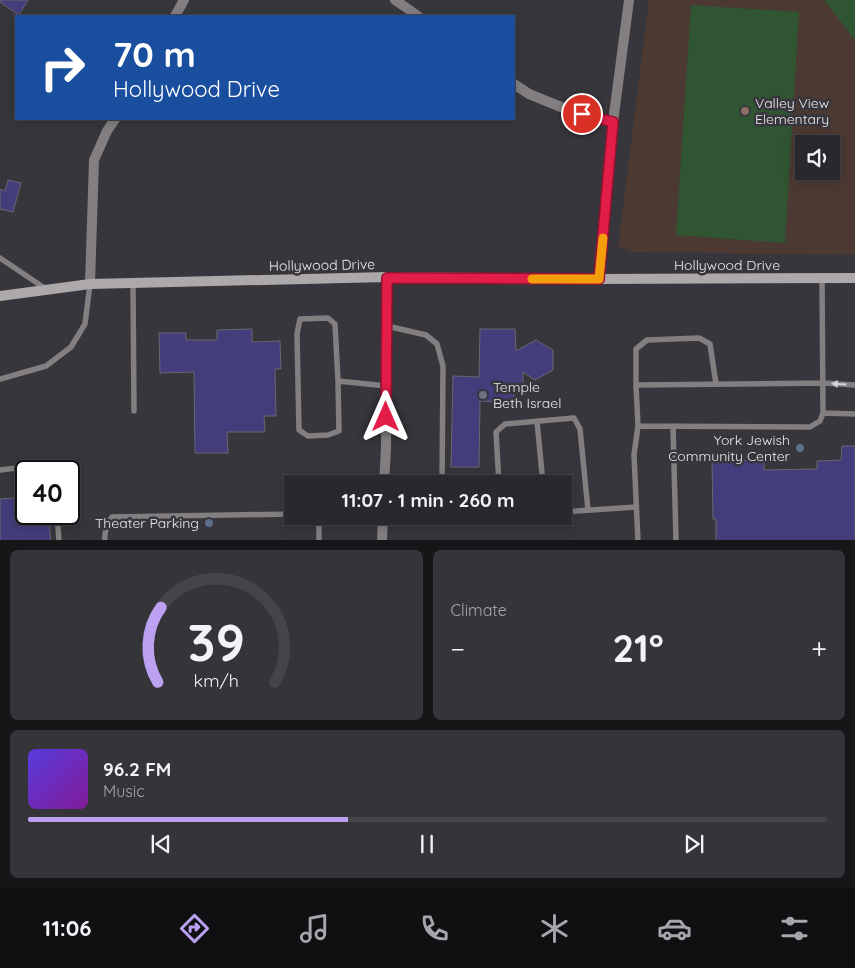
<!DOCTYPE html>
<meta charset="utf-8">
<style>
:root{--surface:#28282d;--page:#343439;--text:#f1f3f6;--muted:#a5a6aa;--line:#444449;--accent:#bca0f2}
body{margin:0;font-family:Quicksand,sans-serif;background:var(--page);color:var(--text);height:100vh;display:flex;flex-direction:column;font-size:19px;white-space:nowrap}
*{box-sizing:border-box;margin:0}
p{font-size:16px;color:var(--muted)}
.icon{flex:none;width:28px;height:28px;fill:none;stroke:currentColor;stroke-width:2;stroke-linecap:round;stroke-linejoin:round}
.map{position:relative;height:540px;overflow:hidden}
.drawer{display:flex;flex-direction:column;gap:10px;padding:10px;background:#161619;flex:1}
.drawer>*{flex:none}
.hud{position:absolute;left:15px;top:15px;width:500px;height:105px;border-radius:0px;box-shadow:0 2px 12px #0003,0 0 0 1px var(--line);background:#1a4fa0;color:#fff;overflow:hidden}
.controls{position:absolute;left:795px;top:135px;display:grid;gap:10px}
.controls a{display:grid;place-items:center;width:45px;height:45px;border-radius:0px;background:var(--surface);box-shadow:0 2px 12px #0003,0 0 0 1px var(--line);font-size:25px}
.speed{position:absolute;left:15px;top:460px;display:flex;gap:10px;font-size:25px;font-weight:700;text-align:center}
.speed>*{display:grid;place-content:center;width:65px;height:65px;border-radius:50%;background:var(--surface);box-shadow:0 2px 12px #0003,0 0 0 1px var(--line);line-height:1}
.speed .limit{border:2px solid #111;border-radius:8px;background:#fff;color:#111}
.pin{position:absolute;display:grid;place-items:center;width:42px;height:42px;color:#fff;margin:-21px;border:2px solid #fff;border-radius:50%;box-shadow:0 1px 5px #0007}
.me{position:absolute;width:55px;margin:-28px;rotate:0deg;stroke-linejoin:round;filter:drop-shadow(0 0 4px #0008)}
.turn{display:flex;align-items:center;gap:18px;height:105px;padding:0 15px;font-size:22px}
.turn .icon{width:65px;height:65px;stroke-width:2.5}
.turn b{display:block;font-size:35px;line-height:42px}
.big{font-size:38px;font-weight:700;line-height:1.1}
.drawer .tile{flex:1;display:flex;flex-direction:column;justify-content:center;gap:8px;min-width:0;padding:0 18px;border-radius:8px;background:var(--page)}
.drawer .dial{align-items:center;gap:0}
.dial svg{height:130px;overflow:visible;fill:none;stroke:var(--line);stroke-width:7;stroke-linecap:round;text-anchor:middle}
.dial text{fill:var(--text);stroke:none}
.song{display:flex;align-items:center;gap:15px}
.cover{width:60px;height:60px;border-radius:8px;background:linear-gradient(135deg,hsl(250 70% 55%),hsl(290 70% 35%))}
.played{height:5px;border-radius:2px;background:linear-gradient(90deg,var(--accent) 40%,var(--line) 40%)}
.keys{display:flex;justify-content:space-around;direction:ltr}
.heat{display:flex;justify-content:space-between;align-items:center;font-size:28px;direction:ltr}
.drawer .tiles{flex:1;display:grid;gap:10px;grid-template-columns:1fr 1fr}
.tile:last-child{grid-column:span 2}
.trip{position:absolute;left:284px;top:475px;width:288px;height:50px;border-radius:0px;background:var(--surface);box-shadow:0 2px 12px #0003,0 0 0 1px var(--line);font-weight:700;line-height:50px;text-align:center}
.dock{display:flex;height:80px;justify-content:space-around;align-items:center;background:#101012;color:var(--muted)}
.dock .icon{width:35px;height:35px}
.dock .selected{color:var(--accent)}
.dock b{font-size:22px;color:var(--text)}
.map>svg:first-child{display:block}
.education{fill:#4c3932;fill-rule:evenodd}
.green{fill:#2f5532}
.building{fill:#433d7c;stroke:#68686f}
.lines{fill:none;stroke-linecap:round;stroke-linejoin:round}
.service{stroke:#837f80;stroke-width:5.5}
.minor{stroke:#837f80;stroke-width:10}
.tertiary{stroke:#837f80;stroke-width:10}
.secondary{stroke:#ada8a9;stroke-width:10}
.oneway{fill:#d4d3d6}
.route-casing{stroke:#92132f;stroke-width:12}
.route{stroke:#e11d48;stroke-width:9}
.slow{stroke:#f59e0b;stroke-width:9}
.education-dot{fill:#8d6e63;stroke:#36363c;stroke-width:2}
.worship-dot{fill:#6b7280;stroke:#36363c;stroke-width:2}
.service-dot{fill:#5c6f8a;stroke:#36363c;stroke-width:2}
.labels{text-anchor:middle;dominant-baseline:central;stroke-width:5;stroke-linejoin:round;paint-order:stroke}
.poi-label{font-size:14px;fill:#e8e8ec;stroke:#36363c;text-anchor:start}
.street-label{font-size:14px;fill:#e8e8ec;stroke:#36363c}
</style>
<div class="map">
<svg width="855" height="541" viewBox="0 0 855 541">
<rect width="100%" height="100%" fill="#36363c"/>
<path class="education" d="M 649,0 L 855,0 L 855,255 L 630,252 L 618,246 ZM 804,144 L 831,144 L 831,171 L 804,171 Z"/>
<path class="green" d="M 824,0 L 855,0 L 855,40 L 827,4 Z
M 691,5 L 799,12 L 785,243 L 676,235 Z"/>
<path class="building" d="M 0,0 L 28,0 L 19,15 L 0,2 Z
M 8,180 L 21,183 L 13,212 L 0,209 L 0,189 L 5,191 Z
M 252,329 L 252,342 L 280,341 L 281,369 L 275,369 L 276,416 L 264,416 L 265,432 L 227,432 L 228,453 L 195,453 L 194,372 L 160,373 L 159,333 L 186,333 L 186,340 L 217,340 L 217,330 Z
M 480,329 L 515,329 L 516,351 L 536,340 L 553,350 L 553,370 L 535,380 L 523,372 L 523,388 L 514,388 L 514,402 L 480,401 L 479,467 L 451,467 L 453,376 L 479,377 Z
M 842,446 L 855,446 L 855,541 L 716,541 L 716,519 L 713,519 L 712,461 L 764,460 L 764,470 L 817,469 L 817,461 L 841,460 Z
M 26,497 L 26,514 L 48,514 L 51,541 L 0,541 L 0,499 Z"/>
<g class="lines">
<path class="service" d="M 0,258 L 46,289
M 822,278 L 823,413 L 820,421 L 810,427 L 638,426 L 636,385 L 823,383 L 855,385
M 133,283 L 134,411
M 387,326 L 426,335 L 437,344 L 443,366 L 442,484
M 0,379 L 46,366 L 71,347 L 85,324 L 90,284
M 338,381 L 339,431 L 328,435 L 308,436 L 299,430 L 297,334 L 300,319 L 328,318 L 335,324 L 338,381 L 387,386
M 636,385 L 636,349 L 647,340 L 699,338 L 710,344 L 716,384
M 823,413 L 855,414
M 537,421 L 543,484
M 638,426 L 634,455 L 638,541
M 673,426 L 676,541
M 0,470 L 42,465 L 46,465 L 54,471
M 499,484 L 496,432 L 505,424 L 574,418 L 580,429 L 588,510
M 562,512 L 636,507
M 57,514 L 59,541
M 317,516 L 319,518 L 319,541
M 382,521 L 459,520 L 505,516
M 105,541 C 104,531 107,525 112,517 L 292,514"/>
<path class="minor" d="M 395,0 L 418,16
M 175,16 L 184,0
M 514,84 L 529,94 L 566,109 L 613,122
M 599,279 L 613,122 L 629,0
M 90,284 L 94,160 L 107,131 L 115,119"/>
<path class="tertiary" d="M 384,484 L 386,448 L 387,277
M 382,541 L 383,516"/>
<path class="secondary" d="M 0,296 L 90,284 L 387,277 L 599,279 L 855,278"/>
</g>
<defs><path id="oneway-solid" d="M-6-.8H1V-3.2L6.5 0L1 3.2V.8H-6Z" transform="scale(1.25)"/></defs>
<use class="oneway" href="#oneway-solid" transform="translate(839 384) rotate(-177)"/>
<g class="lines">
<defs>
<path id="route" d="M 386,417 L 387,278 L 599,279 L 613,122 L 582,114"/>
</defs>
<use href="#route" class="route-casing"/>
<use href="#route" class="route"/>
<path class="slow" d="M 532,279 L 599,279 L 603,238"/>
</g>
<circle class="education-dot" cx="745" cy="111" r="5"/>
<circle class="worship-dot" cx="483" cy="395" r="5"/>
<g class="service-dot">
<circle cx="800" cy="448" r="5"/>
<circle cx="209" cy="523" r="5"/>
</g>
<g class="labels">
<g class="poi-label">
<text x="755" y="103">Valley View<tspan x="755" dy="16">Elementary</tspan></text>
<text x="493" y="387">Temple<tspan x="493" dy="16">Beth Israel</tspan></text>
<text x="790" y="440" text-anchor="end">York Jewish<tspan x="790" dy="16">Community Center</tspan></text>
<text x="199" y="523" text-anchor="end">Theater Parking</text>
</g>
<g class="street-label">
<text transform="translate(322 265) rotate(-1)">Hollywood Drive</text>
<text x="727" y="265">Hollywood Drive</text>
</g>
</g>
</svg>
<div class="controls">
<a><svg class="icon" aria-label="sound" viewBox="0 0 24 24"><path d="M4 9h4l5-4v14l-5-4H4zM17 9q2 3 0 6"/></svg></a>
</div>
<div class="speed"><div class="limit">40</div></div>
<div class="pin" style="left:582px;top:114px;background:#d93025"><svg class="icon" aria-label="arrive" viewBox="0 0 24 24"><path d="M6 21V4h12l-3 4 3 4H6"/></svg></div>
<svg class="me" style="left:386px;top:417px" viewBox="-20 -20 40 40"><path d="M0-17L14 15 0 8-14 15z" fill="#e11d48" stroke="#fff" stroke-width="4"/></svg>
<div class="trip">11:07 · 1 min · 260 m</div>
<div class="hud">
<div class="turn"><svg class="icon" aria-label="right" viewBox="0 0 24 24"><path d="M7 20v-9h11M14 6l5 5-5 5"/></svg><div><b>70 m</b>Hollywood Drive</div></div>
</div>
</div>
<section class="drawer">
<div class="tiles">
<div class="tile dial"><svg viewBox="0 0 100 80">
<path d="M14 69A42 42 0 1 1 86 69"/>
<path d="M14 69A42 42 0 0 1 16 23" stroke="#bca0f2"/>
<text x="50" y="56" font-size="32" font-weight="700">39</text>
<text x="50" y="72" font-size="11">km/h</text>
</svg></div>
<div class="tile"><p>Climate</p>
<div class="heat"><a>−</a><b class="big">21°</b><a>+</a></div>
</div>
<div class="tile">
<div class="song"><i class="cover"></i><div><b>96.2 FM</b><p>Music</p></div></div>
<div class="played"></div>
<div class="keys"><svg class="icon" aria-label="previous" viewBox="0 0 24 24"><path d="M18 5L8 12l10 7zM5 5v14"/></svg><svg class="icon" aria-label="pause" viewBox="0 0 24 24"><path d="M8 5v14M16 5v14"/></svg><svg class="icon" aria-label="next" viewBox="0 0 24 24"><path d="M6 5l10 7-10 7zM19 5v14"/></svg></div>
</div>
</div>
</section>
<nav class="dock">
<b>11:06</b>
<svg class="icon selected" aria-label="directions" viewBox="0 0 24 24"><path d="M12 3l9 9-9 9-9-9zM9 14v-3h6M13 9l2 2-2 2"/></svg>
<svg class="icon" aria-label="music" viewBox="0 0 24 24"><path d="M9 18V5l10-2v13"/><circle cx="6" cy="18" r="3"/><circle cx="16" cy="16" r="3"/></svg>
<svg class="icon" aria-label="phone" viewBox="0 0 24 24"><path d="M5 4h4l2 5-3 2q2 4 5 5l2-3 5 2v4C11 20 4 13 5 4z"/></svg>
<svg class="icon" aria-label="climate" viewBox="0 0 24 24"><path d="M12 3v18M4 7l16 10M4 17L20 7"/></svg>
<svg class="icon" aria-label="car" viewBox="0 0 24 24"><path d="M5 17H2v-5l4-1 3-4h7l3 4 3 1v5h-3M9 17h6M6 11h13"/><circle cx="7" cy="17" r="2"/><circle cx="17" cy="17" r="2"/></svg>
<svg class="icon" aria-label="filters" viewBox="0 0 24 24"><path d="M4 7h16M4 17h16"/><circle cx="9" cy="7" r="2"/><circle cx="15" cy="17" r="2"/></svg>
</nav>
